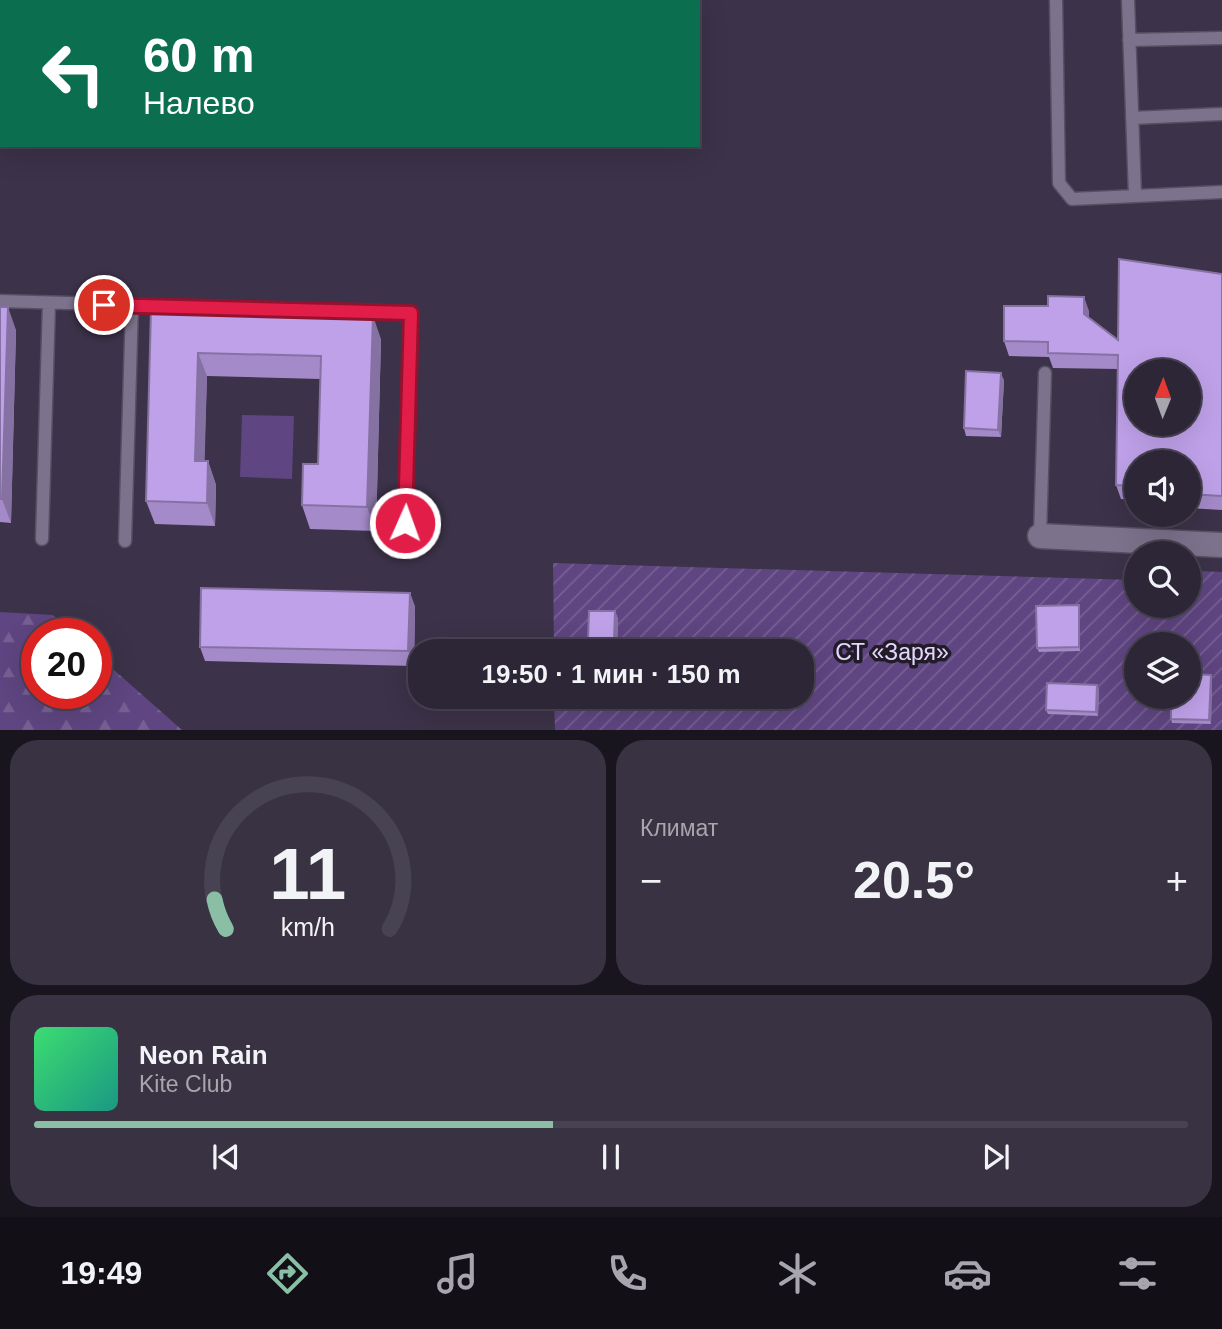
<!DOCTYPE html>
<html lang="ru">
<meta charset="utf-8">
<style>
:root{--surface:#2d2637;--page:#393242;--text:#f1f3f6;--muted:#a7a5ad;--line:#484352;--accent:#8abfa5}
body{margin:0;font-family:Helvetica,sans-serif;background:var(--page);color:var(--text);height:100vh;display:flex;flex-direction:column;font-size:26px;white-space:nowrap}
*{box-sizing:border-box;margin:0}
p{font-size:23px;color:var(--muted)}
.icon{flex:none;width:38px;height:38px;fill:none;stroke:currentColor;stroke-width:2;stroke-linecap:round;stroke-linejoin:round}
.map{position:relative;height:730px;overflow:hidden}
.panel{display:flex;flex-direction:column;gap:10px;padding:10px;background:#19151e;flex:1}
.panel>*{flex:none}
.guide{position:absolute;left:0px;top:0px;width:700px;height:147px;box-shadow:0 7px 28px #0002,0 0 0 2px var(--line);background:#0b6e4f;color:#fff;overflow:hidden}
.needle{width:46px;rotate:1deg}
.tools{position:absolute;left:1124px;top:359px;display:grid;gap:14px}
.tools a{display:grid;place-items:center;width:77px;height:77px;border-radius:50%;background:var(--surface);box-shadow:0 7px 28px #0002,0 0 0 2px var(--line);font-size:35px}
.speed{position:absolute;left:21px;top:618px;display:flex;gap:14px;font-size:35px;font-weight:700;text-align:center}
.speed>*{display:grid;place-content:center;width:91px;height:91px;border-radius:50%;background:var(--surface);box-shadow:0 7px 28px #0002,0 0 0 2px var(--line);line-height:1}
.speed .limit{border:10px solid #d22;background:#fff;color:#111}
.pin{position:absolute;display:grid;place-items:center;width:60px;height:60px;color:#fff;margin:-30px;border:4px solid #fff;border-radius:50%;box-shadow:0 2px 7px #0007}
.me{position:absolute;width:77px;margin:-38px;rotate:2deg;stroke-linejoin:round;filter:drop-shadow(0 0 5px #0008)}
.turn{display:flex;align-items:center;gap:24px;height:147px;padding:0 28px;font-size:32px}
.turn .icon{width:91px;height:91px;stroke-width:2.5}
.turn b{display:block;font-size:49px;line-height:60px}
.big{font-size:52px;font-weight:800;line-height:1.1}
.panel .tile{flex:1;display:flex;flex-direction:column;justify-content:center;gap:10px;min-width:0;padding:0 24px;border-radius:28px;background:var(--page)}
.panel .dial{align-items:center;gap:0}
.dial svg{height:182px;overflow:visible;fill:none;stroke:var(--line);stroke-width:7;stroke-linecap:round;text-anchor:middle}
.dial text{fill:var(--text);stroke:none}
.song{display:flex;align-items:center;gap:21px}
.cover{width:84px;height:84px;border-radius:10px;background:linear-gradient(135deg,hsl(140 70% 55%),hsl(170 70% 35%))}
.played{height:7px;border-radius:4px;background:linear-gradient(90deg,var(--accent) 45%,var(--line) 45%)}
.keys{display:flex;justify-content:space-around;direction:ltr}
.heat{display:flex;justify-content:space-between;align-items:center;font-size:38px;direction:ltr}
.panel .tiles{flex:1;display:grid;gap:10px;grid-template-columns:1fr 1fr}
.tile:last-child{grid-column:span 2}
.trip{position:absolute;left:408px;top:639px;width:406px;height:70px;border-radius:28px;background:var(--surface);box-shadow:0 7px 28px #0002,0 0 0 2px var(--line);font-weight:800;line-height:70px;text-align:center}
.tab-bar{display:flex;height:112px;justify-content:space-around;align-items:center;background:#120f16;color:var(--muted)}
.tab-bar .icon{width:49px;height:49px}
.tab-bar .on{color:var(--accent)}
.tab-bar b{font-size:32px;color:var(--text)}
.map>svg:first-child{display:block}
.forest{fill:url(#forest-firs)}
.park{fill:#5f4581}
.garden{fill:url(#garden-furrows);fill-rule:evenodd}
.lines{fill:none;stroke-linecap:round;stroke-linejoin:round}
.lane-casing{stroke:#574f62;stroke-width:15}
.street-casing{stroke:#574f62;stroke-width:27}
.lane{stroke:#7c728c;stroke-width:12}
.street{stroke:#7c728c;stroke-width:24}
.wall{fill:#a48ac8}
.shaded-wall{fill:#8671a3}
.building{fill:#bfa1e9;stroke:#8671a3;stroke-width:2;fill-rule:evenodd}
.route-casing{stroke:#92132f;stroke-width:18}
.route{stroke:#e11d48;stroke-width:12}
.labels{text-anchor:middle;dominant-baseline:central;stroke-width:7;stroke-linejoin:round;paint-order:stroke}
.park-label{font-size:23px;fill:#e5d6fd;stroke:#211c27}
</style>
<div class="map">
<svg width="1222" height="731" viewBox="0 0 1222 731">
<defs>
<pattern id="forest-firs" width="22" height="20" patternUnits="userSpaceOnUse" patternTransform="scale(1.75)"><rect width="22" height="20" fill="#5f4581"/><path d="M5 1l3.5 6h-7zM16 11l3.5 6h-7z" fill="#766093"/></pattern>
<pattern id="garden-furrows" width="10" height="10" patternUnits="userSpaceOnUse" patternTransform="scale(1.75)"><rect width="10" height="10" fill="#5f4581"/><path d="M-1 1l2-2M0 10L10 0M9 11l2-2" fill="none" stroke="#766093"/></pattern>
</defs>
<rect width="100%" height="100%" fill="#3c3249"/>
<path class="forest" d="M 0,612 L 53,615 L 73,633 L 37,634 L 37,693 L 96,693 L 96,654 L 182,730 L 0,730 Z"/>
<path class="park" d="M 242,415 L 294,416 L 292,479 L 240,477 Z"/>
<path class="garden" d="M 553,563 L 1136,580 L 1136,606 L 1188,606 L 1188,581 L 1199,581 L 1198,571 L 1222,572 L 1222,730 L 555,730 L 554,697 L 802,696 L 802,651 L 554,651 ZM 1136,644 L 1188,644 L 1188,696 L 1136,696 Z"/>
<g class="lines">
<defs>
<path id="lane" d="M 1056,0 L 1059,183 L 1072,199 L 1222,192
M 1128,0 L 1135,195
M 186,2 L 186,0
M 531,2 L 531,0
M 1129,40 L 1222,38
M 1132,118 L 1222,114
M 0,301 L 411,313 L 404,549
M 1040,536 L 1045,373
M 42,539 L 49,303
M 125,541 L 132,305"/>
<path id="street" d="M 656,2 L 656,0
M 1040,536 L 1222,545"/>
</defs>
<use href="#lane" class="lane-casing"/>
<use href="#street" class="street-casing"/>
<use href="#lane" class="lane"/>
<use href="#street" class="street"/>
</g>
<path class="wall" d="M 0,0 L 169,0 L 169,2 L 0,2 Z
M 1222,274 L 1222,510 L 1188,508 L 1188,462 L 1136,462 L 1136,500 L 1121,499 L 1116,485 L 1118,369 L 1053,368 L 1049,357 L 1009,356 L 1004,341 L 1089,311 L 1089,317 L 1118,340 Z
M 0,307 L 16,330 L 11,523 L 0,522 Z
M 151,310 L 381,339 L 376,531 L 310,529 L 302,505 L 318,464 L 320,379 L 207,376 L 204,461 L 208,461 L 216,485 L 215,526 L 155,524 L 146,501 Z
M 1004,380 L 1001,437 L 966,436 L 964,428 Z
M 410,593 L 415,607 L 414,666 L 205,661 L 200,647 Z
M 1079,605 L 1080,609 L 1080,651 L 1039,652 L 1037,648 Z
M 615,611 L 618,619 L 617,649 L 591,648 L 588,640 Z
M 1211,675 L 1212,679 L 1211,724 L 1172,723 L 1171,719 Z
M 1099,689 L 1098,716 L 1048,714 L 1046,710 Z"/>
<path class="shaded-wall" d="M 1084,297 L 1089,311 L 1089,328 L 1084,314 Z
M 8,307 L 16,330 L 11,523 L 2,499 Z
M 373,316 L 381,339 L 376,531 L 367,507 Z
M 198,353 L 207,376 L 204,484 L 195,461 Z
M 1001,373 L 1004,380 L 1001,437 L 998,430 Z
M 208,461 L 216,485 L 215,526 L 207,503 Z
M 410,593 L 415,607 L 414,666 L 408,651 Z
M 1079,605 L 1080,609 L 1080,651 L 1079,647 Z
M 615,611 L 618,619 L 617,649 L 614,641 Z
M 1211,675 L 1212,679 L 1211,724 L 1209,720 Z
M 1097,685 L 1099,689 L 1098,716 L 1096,712 Z"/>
<path class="building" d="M 560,0 L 623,0 L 623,2 L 560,2 Z
M 1119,259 L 1222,274 L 1222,496 L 1188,494 L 1188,462 L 1136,462 L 1136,486 L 1116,485 L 1118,355 L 1048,353 L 1048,342 L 1004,341 L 1004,306 L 1048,306 L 1048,296 L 1084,297 L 1084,314 L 1118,340 ZM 1136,371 L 1188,371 L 1188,424 L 1136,424 Z
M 0,307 L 8,307 L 2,499 L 0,499 Z
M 151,310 L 373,316 L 367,507 L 302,505 L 303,464 L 318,464 L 321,356 L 198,353 L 195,461 L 208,461 L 207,503 L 146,501 Z
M 966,371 L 1001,373 L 998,430 L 964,428 Z
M 201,588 L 410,593 L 408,651 L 200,647 Z
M 1079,605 L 1079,647 L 1037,648 L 1036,606 Z
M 589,611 L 615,611 L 614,641 L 588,640 Z
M 1188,674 L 1211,675 L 1209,720 L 1171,719 L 1171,696 L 1188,696 Z
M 1047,683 L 1097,685 L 1096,712 L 1046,710 Z"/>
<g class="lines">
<defs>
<path id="route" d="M 104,305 L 411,313 L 405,523"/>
</defs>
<use href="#route" class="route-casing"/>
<use href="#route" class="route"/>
</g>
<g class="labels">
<g class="park-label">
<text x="892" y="652">СТ «Заря»</text>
</g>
</g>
</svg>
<div class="tools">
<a><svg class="needle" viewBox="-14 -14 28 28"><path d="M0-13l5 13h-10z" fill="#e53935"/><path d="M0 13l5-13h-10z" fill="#a7a5ad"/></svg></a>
<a><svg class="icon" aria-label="sound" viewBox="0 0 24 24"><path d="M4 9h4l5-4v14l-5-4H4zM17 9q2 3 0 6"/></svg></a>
<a><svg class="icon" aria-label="search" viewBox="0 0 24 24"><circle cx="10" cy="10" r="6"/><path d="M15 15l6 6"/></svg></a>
<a><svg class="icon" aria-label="layers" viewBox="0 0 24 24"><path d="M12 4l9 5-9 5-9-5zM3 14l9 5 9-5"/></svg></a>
</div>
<div class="speed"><div class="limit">20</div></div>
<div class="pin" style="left:104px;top:305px;background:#d93025"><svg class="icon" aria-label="arrive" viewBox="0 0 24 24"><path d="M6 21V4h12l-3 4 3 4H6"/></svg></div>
<svg class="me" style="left:405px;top:523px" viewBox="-20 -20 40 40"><circle r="17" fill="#e11d48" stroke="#fff" stroke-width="3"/><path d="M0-11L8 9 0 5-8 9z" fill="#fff"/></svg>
<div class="trip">19:50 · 1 мин · 150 m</div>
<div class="guide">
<div class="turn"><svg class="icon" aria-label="left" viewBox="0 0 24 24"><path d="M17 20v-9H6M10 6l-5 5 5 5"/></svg><div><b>60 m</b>Налево</div></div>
</div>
</div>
<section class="panel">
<div class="tiles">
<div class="tile dial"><svg viewBox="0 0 100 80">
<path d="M14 69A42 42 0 1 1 86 69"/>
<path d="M14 69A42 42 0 0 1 9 56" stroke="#8abfa5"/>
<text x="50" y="56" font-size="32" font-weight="700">11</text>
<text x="50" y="72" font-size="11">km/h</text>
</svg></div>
<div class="tile"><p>Климат</p>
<div class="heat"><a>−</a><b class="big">20.5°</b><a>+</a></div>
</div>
<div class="tile">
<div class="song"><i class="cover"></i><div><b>Neon Rain</b><p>Kite Club</p></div></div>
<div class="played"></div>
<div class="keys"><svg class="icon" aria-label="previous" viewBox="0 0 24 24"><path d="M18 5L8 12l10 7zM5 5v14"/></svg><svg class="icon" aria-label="pause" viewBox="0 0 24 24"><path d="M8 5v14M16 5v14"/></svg><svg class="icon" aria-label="next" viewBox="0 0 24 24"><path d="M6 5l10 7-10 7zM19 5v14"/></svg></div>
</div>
</div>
</section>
<nav class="tab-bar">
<b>19:49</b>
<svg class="icon on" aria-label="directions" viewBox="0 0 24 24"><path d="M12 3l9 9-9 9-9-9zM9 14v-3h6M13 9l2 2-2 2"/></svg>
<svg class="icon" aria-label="music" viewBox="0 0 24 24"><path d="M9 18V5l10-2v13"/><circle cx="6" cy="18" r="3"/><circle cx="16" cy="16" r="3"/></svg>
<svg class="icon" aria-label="phone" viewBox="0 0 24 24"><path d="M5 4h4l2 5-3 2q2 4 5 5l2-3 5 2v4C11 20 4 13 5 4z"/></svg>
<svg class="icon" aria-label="climate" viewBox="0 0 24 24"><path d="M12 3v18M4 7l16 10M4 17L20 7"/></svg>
<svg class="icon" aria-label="car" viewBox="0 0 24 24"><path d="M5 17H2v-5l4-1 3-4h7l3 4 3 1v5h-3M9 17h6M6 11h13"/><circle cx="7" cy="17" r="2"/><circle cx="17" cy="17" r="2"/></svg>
<svg class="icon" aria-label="filters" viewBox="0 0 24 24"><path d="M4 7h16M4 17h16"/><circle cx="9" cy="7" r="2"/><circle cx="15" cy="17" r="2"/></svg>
</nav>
